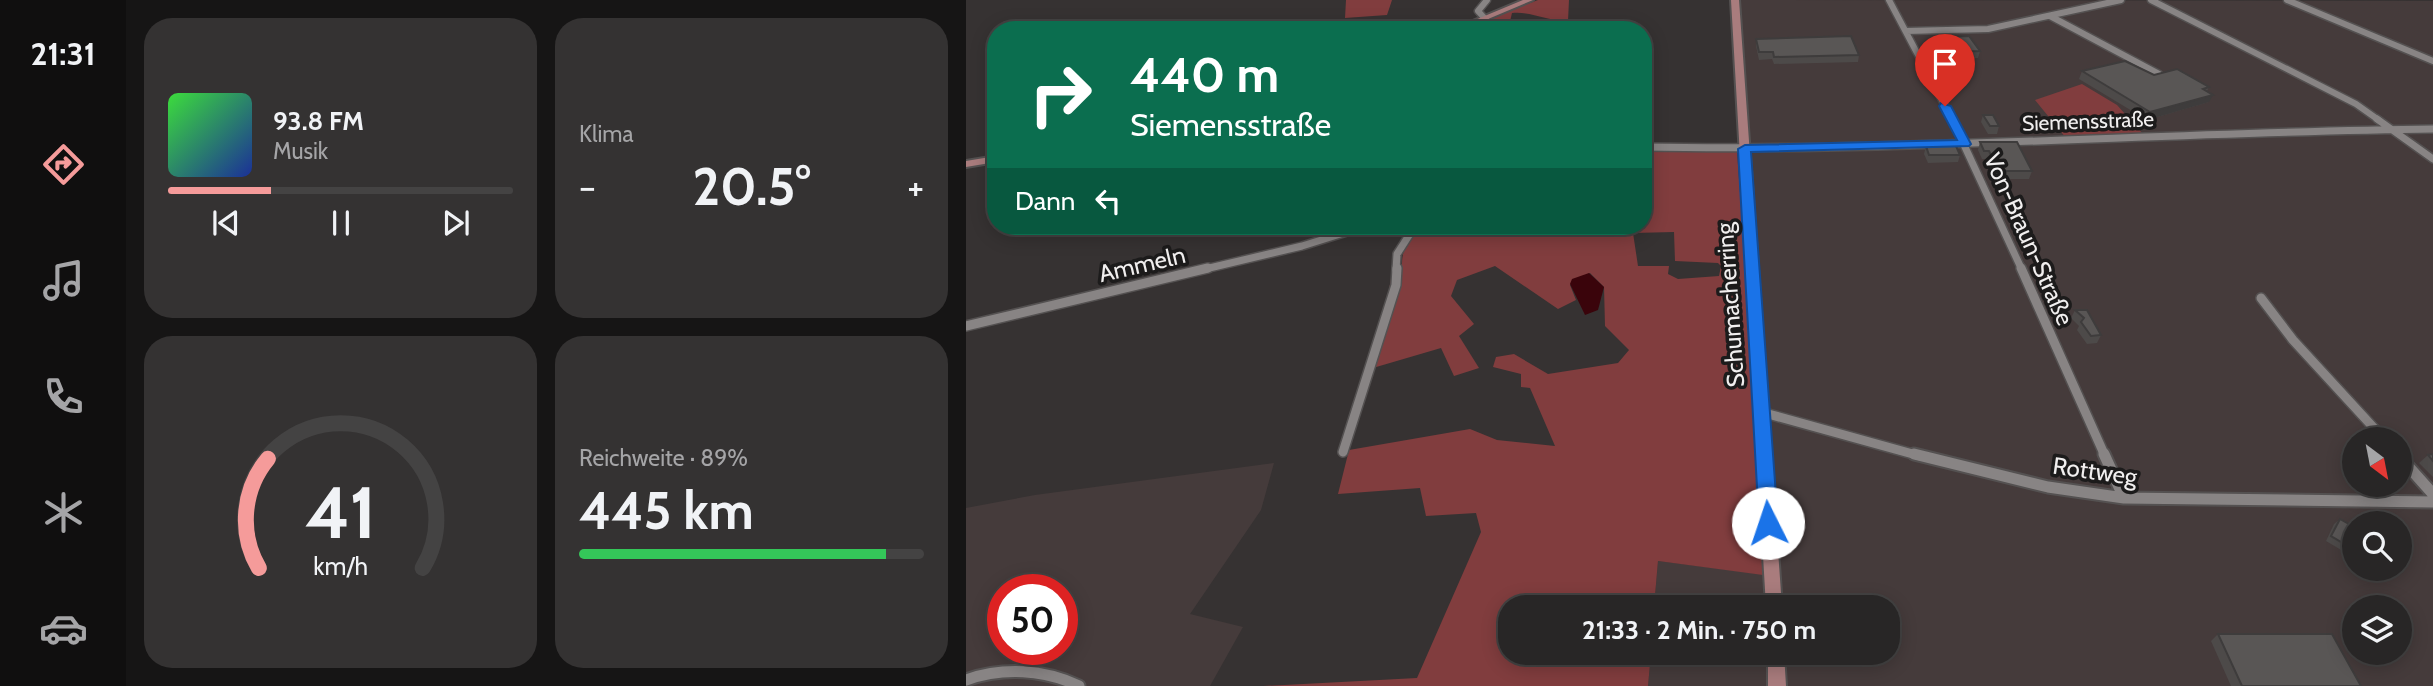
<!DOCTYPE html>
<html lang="de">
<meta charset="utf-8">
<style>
:root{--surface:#282626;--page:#343232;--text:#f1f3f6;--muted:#a5a5a7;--line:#444343;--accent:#f59b9a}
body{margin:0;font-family:Cabin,sans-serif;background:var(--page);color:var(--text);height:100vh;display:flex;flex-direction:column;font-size:26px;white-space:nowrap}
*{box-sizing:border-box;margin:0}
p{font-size:23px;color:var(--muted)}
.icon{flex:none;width:38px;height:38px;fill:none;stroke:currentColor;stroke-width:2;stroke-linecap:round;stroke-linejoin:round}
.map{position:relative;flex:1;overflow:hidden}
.sheet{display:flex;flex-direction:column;gap:18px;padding:18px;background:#161515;width:840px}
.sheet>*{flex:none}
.banner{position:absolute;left:21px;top:21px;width:665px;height:214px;border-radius:28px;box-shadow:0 4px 18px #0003,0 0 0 2px var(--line);background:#0b6e4f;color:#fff;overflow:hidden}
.needle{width:46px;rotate:148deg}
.buttons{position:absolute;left:1376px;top:427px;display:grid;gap:14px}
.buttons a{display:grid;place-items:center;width:70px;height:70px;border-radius:50%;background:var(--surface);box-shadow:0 4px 18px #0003,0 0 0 2px var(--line);font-size:35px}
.speed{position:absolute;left:21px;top:574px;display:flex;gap:14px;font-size:35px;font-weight:700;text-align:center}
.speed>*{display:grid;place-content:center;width:91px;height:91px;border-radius:50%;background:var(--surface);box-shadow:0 4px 18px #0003,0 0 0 2px var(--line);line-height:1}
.speed .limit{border:10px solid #d22;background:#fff;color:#111}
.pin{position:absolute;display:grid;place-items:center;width:60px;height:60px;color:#fff;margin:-72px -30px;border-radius:50% 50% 50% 0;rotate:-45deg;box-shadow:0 0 7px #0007}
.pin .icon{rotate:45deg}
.me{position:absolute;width:77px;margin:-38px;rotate:356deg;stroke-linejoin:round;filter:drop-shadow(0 0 5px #0008)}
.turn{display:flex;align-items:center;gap:24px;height:147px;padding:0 28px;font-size:32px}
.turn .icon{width:91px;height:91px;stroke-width:2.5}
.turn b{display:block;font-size:49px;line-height:60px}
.then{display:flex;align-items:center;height:66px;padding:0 28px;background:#0003;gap:14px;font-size:26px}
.big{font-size:52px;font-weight:700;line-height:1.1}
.sheet .card{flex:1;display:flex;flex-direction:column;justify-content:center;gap:10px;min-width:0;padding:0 24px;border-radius:28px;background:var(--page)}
.sheet .dial{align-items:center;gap:0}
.dial svg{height:182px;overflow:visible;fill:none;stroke:var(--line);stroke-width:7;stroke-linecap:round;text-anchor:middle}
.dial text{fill:var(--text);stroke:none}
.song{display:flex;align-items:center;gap:21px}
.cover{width:84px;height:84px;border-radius:10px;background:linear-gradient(135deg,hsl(120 70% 55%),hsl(230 70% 35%))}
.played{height:7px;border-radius:4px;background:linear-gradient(90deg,var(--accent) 30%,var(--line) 30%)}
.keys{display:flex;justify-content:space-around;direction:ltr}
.heat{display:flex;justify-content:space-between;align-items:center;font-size:38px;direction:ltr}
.charge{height:10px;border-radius:5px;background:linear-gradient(90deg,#34c759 89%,var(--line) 0)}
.sheet .tiles{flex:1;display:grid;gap:18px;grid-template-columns:repeat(2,1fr)}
.trip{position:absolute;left:532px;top:595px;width:402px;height:70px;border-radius:28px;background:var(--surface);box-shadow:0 4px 18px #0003,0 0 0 2px var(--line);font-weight:700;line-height:70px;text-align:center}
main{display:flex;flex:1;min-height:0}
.dock{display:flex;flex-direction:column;width:126px;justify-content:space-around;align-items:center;background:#100f0f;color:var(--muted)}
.dock .icon{width:49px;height:49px}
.dock .selected{color:var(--accent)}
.dock b{font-size:32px;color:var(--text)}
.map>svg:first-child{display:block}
.built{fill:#453b3b;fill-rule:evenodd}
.green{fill:#813d3e;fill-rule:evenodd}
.water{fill:#3a040b}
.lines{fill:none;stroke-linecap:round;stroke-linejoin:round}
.minor-far3-casing{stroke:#545151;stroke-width:9}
.minor-far2-casing{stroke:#545151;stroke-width:10}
.minor-far1-casing{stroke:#545151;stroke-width:12}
.minor-casing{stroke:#545151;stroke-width:15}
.secondary-casing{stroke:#545151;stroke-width:4}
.minor-far3{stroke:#888484;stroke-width:6}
.minor-far2{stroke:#888484;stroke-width:7}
.minor-far1{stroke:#888484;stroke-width:9}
.minor{stroke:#888484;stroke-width:11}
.secondary{fill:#a97c7d;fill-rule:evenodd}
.wall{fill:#4d4a49}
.shaded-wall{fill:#3e3c3c}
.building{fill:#595655;stroke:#3e3c3c;stroke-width:2}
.route{fill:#1a73e8;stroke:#114b97;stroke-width:2}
.labels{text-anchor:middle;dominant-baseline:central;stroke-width:7;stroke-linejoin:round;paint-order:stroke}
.far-street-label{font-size:21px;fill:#f1efef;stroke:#1c1b1b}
.street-label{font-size:24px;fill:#f1efef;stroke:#1c1b1b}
</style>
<main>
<nav class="dock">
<b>21:31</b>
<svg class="icon selected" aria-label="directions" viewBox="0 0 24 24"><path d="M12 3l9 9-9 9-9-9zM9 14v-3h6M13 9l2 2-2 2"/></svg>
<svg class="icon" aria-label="music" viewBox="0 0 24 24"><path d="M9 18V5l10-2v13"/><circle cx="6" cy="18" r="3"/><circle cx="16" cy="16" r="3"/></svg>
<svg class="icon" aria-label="phone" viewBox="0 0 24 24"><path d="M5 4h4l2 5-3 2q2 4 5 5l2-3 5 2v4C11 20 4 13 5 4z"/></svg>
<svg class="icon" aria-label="climate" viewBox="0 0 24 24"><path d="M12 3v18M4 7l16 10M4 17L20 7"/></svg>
<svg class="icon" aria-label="car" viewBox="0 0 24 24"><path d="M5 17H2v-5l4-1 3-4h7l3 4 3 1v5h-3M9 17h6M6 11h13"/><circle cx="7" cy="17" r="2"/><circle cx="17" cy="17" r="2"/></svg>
</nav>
<section class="sheet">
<div class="tiles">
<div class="card">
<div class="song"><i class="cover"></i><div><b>93.8 FM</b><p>Musik</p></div></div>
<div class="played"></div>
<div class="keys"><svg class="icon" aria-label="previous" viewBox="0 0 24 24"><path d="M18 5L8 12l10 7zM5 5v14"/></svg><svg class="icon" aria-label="pause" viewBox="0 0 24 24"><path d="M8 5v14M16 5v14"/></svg><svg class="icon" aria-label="next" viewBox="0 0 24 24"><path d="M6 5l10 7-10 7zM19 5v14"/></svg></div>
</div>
<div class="card"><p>Klima</p>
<div class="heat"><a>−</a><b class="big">20.5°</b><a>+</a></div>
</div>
<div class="card dial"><svg viewBox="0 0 100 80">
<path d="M14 69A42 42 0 1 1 86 69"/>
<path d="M14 69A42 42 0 0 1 18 21" stroke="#f59b9a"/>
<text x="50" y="56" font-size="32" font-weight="700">41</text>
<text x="50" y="72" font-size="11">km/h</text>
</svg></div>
<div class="card"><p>Reichweite · 89%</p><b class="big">445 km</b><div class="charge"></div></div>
</div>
</section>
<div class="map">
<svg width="1467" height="686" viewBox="0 0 1467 686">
<rect width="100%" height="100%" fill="#363232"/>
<path class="built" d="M 770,0 L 1467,1 L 1467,686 L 682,686 L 685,653 L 922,653 L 922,607 L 688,607 L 692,561 L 796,574 ZM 1388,439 L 1433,439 L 1433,485 L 1388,485 ZM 1388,523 L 1433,523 L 1433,569 L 1388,569 ZM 1388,607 L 1433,607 L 1433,653 L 1388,653 Z
M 308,463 L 295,510 L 224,614 L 277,627 L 244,686 L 0,686 L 0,508 L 69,495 ZM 37,590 L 96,590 L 96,649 L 37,649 Z"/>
<path class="green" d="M 380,0 L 426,0 L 421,15 L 379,18 Z
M 572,0 L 603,0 L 602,21 C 580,21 565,11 546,13 L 542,30 L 523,30 L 521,19 Z
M 1116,84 L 1151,105 L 1177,134 L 1100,138 L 1069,100 Z
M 677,150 L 771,151 L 786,360 L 797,575 L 692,561 L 688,607 L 544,607 L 544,653 L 685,653 L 682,686 L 297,686 L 451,678 L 515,532 L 510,513 L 460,516 L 454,488 L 372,494 L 383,450 L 504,429 L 531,440 L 589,446 L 564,388 L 555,387 L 555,374 L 527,367 L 530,357 L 548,354 L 582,374 L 652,363 L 663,350 L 639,326 L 638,287 L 624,273 L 604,285 L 610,300 L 592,309 L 529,266 L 491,280 L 485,296 L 508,324 L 493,336 L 513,368 L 488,376 L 475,348 L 400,370 L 417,320 L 426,274 L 436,268 C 435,250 442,238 455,226 L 677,226 ZM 708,232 L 709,261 L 752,263 L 755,266 L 753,276 L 712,279 L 702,274 L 703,266 L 672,266 L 667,233 Z"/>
<path class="water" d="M 623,273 L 638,287 L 632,310 L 619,315 L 604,284 L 606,279 Z"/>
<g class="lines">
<defs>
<path id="minor-far3" d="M 521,0 L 512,11 L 522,22 L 521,30
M 923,0 L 987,121
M 1185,0 L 1390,104 L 1414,121
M 1321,0 L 1467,61
M 1084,16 L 1193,74
M 940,31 L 1022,29 L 1155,0"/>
<path id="minor-far2" d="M 986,119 L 1056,270
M 1411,119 L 1467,159
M 677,147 C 940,152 1204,132 1467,129
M 235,270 L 336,246 L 400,226
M 430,270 L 431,254 L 449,226"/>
<path id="minor-far1" d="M 1055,268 L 1139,456
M 1295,298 L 1327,340 L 1418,439
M 0,326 L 242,268
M 795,412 L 954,456
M 377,452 L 430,285 L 431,268"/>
<path id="minor" d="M 948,454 L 1082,487 L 1158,498 L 1467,502
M 1138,454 L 1158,498
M 1433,456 L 1467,494
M 0,680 C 36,667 78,669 113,686"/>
<path id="secondary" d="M 557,0 L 567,0 L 496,30 L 485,30 Z
M 765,0 L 773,0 L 816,607 L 800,607 Z
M 30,156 L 30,162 L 0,167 L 0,161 Z
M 802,653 L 818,653 L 820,686 L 802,686 Z"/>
</defs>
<use href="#minor-far3" class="minor-far3-casing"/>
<use href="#minor-far2" class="minor-far2-casing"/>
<use href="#minor-far1" class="minor-far1-casing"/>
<use href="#minor" class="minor-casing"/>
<use href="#secondary" class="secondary-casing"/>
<use href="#minor-far3" class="minor-far3"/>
<use href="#minor-far2" class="minor-far2"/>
<use href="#minor-far1" class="minor-far1"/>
<use href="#minor" class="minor"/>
<use href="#secondary" class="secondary"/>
</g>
<path class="wall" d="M 979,37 L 1014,51 L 1012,58 L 987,59 L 977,44 Z
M 790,39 L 893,55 L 892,62 L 808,64 L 806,59 L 793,60 L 790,46 Z
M 1116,71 L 1188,75 L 1243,87 L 1241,91 L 1243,102 L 1181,120 L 1113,79 Z
M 1017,115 L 1033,126 L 1031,134 L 1022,134 L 1015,122 Z
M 1014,142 L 1066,171 L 1063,179 L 1031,179 L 1021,159 L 1016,159 L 1012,150 Z
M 960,146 L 994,155 L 992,162 L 962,163 L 958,154 Z
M 1109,310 L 1135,335 L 1131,343 L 1121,344 L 1111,330 L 1113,326 L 1105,318 Z
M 1467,454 L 1467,477 L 1453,463 L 1462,455 Z
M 1374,519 L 1388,548 L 1382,554 L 1360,541 L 1368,524 Z
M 1252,634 L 1395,686 L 1265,686 L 1245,641 Z"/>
<path class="shaded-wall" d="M 1247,95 L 1243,102 L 1181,120 L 1184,112 Z"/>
<path class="building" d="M 885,36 L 893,55 L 808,57 L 807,52 L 793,52 L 790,39 Z
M 1003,36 L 1014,51 L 989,52 L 979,37 Z
M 1159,61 L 1188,75 L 1211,69 L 1243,87 L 1237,89 L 1247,95 L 1184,112 L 1116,71 Z
M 1017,115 L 1027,115 L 1033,126 L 1024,126 Z
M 1014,142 L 1051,142 L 1066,171 L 1033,171 L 1023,151 L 1018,151 Z
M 960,146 L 990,146 L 994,155 L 963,155 Z
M 1109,310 L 1121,310 L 1135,335 L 1125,336 L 1115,322 L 1118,318 Z
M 1467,454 L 1467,461 L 1462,455 Z
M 1374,519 L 1388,527 L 1387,549 L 1365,536 Z
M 1252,634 L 1366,634 L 1395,686 L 1276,686 Z"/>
<path class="route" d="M 975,103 L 985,106 L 1005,144 L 1003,146 L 785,152 L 812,523 L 809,529 L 802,532 L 795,529 L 793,523 L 772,149 L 779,145 L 991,140 L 973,106 Z"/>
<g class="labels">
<g class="far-street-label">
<text transform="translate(1122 121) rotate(-2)">Siemensstraße</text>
</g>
<g class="street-label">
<text transform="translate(1063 239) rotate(66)">Von-Braun-Straße</text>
<text transform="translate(176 264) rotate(-13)">Ammeln</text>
<text transform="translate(764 305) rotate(-94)">Schumacherring</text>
<text transform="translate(1129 471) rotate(8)">Rottweg</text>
</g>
</g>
</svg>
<div class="buttons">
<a><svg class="needle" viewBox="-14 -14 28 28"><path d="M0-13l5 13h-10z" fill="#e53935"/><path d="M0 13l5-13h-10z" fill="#a5a5a7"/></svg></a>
<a><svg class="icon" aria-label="search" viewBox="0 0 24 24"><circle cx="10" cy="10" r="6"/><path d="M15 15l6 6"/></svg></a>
<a><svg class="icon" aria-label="layers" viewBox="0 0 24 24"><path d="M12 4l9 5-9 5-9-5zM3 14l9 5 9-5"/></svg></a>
</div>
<div class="speed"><div class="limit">50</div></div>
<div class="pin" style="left:979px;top:106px;background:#d93025"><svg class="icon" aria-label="arrive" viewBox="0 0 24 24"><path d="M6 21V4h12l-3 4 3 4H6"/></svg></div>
<svg class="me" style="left:802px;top:523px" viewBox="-20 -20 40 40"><circle r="19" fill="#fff"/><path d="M0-13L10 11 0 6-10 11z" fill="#1a73e8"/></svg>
<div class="trip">21:33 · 2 Min. · 750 m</div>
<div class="banner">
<div class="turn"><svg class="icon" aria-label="right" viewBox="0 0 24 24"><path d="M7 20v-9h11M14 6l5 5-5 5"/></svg><div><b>440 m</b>Siemensstraße</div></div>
<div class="then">Dann<svg class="icon" aria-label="left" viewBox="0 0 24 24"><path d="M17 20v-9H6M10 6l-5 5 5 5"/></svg></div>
</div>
</div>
</main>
